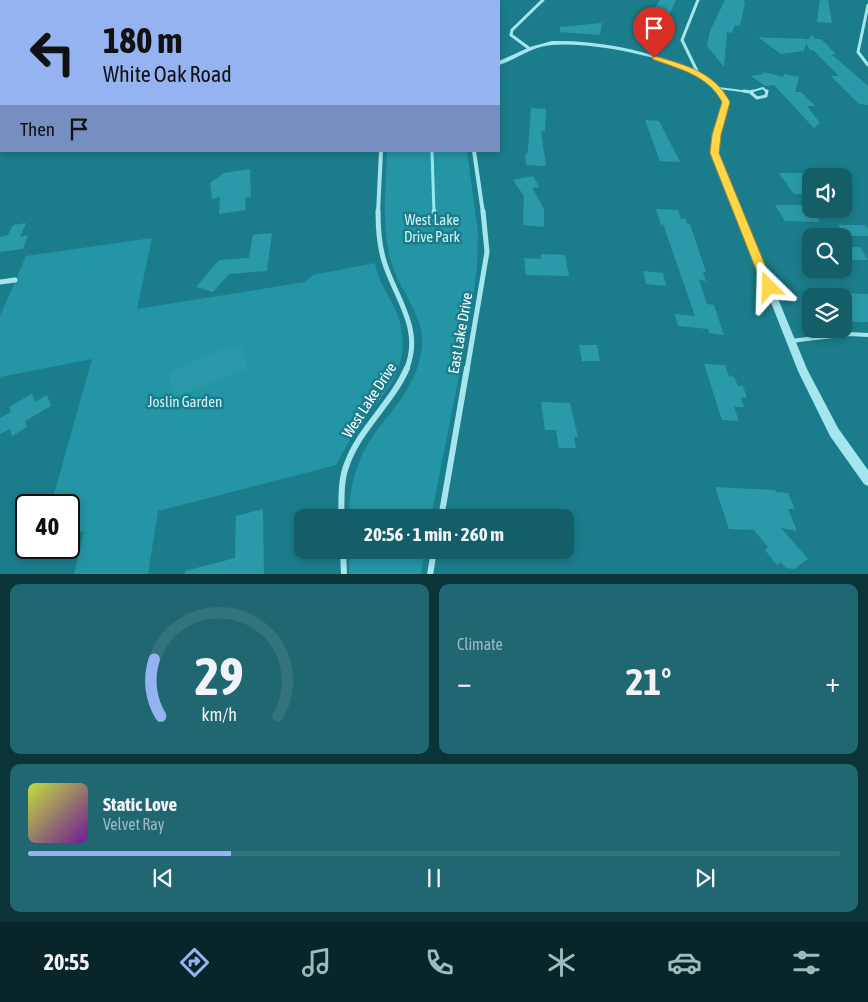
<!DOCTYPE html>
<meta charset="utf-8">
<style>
:root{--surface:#145e68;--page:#216771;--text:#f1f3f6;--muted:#9dbac0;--line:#33737c;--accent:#95b2f1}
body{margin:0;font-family:"Asap Condensed",sans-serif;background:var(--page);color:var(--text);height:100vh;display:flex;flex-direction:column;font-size:19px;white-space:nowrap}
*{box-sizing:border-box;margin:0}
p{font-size:16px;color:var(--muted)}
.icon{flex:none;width:28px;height:28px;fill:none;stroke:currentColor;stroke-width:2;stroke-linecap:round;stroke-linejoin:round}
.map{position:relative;height:574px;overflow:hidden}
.drawer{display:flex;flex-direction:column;gap:10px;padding:10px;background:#0b3439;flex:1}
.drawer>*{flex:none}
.banner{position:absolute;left:0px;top:0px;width:500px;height:152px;box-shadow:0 2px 8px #0003;background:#95b2f1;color:#111;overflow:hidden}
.buttons{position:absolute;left:802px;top:168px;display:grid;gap:10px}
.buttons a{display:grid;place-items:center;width:50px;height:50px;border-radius:10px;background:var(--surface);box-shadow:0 2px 8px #0003;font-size:25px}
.speed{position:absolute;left:15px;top:494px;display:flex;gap:10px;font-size:25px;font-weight:700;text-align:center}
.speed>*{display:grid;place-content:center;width:65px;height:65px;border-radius:50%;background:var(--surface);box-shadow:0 2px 8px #0003;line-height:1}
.speed .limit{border:2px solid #111;border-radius:8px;background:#fff;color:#111}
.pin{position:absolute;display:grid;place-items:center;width:42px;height:42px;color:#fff;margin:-51px -21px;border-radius:50% 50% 50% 0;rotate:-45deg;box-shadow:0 0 5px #0007}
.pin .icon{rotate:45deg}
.me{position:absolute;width:55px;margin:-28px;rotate:338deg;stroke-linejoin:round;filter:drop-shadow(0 0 4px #0008)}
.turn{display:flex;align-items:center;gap:18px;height:105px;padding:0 20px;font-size:22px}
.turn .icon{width:65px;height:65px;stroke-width:2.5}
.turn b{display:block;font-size:35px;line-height:42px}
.then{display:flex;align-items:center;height:48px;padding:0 20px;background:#0003;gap:10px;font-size:19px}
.big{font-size:38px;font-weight:700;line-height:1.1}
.drawer .card{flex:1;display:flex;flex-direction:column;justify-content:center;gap:8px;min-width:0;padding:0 18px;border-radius:10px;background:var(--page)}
.drawer .dial{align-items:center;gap:0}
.dial svg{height:130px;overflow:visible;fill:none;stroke:var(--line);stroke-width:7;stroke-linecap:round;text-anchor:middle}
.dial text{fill:var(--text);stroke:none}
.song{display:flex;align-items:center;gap:15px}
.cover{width:60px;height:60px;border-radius:8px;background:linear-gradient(135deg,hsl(70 70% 55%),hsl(280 70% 35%))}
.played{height:5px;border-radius:2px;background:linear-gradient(90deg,var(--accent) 25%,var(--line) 25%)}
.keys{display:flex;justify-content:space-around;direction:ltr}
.heat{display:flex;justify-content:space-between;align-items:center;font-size:28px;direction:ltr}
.drawer .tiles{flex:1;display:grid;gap:10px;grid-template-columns:1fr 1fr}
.card:last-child{grid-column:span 2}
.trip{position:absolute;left:294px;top:509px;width:280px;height:50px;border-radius:10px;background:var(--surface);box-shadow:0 2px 8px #0003;font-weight:700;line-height:50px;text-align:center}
.menu{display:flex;height:80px;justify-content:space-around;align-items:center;background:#08262a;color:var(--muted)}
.menu .icon{width:35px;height:35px}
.menu .current{color:var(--accent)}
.menu b{font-size:22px;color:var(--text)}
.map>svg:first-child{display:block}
.green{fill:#2495a4}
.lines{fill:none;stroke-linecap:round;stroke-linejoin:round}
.stream-far1{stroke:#98e7ef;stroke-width:3}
.stream{stroke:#98e7ef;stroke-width:4.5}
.building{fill:#2a9aa9}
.service-far2{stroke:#a5e5ed;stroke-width:2}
.service-far1{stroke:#a5e5ed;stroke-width:3}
.service{stroke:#a5e5ed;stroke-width:4}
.minor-far3{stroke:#a5e5ed;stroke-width:3}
.minor-far2{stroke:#a5e5ed;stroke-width:4}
.minor-far1{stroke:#a5e5ed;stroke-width:5}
.minor{stroke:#a5e5ed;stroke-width:6}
.tertiary{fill:#a5e5ed;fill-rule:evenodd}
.route{fill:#ffd54a;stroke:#a68a30}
.labels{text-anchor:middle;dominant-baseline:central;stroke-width:5;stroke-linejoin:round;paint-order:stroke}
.park-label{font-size:15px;fill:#cbf4f9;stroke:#1b7d8b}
.street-label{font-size:15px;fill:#fff;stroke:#1b7d8b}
</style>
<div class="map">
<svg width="868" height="575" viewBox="0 0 868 575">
<rect width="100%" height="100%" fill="#1b7d8b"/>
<path class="green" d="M 387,151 L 467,151 L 478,233 L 477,265 L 472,310 L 431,517 L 349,517 C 349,496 353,475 362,455 C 382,414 416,397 422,346 C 425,316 398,289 391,261 C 381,226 386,187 387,151 Z
M 152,238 L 137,309 L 305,282 L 313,275 L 375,263 C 378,285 395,301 400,323 C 412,372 381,395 355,432 C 348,442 342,454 336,465 L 158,511 L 148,574 L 74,574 L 84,531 L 69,535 L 69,505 L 51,505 L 92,359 L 0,377 L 0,316 L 26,256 Z
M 349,550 L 425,550 L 421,575 L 349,574 Z"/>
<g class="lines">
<path class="stream-far1" d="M 432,151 L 434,213"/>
<path class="stream" d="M 434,221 L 434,211"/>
</g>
<path class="building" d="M 660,0 L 676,0 L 668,18 L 663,20 L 652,40 L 648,40 L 647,42 L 635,39 Z
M 725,0 L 743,0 L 745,2 L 740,26 L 735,25 L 732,33 L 727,32 L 724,67 L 707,46 L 710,31 Z
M 820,0 L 828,0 L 832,23 L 817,22 Z
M 602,23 L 600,35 L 560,32 L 560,27 Z
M 812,35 L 816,39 L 821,39 L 836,54 L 831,54 L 868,86 L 868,105 L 859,104 L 831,76 L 839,76 L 813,50 L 810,50 L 806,43 L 804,51 L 781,54 L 758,37 L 807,39 L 807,41 Z
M 763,72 L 783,77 L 784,74 L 799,77 L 795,92 L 801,92 L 815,106 L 807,106 L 820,123 L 814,128 L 774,85 L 765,86 L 751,76 L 764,74 Z
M 531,108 L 546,109 L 545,131 L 541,131 L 546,166 L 526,165 L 525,154 L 527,154 L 528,149 Z
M 645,120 L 659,121 L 680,162 L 660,161 Z
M 250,169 L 251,197 L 245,198 L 246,210 L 219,214 L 220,197 L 212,199 L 210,183 L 224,173 Z
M 779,173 L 811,173 L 811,194 L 794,194 Z
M 533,176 L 539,187 L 532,188 L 544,209 L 544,227 L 523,225 L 524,196 L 513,180 Z
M 775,205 L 807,205 L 820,222 L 785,221 Z
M 656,209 L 678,210 L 681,219 L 686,219 L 687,224 L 690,224 L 706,272 L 703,272 L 706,281 L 699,280 L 707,304 L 714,305 L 724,335 L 709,333 L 708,329 L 678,326 L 675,314 L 695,316 L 663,224 L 661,225 Z
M 26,223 L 20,237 L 28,235 L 23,249 L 0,252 L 0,237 L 8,235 L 13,225 Z
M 838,225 L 865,225 L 868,229 L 868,236 L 846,236 Z
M 272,233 L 267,271 L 229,274 L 213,292 L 196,287 L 219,260 L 249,258 L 253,235 Z
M 844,247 L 860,247 L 868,260 L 844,260 Z
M 541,254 L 565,255 L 569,276 L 526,275 L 524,258 L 541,259 Z
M 643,271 L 663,273 L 666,286 L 646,284 Z
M 844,293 L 868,294 L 868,322 L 853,322 L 844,307 Z
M 579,345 L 597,345 L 600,361 L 582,361 Z
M 229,347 L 230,351 L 241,347 L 247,368 L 174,397 L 169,372 Z
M 704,364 L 725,365 L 729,376 L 734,377 L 738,386 L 743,386 L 747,398 L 741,397 L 744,407 L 734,407 L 739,421 L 722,420 Z
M 32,394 L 35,402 L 47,395 L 51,406 L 25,421 L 27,427 L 12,436 L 10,429 L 0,434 L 0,418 L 11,412 L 9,407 Z
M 541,402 L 570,403 L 578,437 L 574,437 L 576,448 L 559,448 L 556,430 L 545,430 Z
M 715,487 L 775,490 L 776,492 L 788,493 L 795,509 L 788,509 L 797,531 L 781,528 L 808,559 L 794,569 L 786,568 L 781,562 L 777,565 L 765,550 L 768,547 L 754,530 L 729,529 Z
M 263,509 L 264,575 L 185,575 L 185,571 L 235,558 L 236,516 Z"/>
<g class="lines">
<path class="service-far2" d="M 718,88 L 750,92
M 750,92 L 763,88 L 767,92"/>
<path class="service-far1" d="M 744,91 L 750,92
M 750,92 L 757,98 L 766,96 L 767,91
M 750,92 L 753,91"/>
<path class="service" d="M 791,341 L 849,334 L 868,335"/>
<path class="minor-far3" d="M 698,0 L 682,40 L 698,73
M 868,5 L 858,52 L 868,65
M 530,49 L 511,35 L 512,30 L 543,0"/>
<path class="minor-far2" d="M 474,151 L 483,213
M 378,213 L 381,151"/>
<path class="minor-far1" d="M 378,211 C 378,228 379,245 384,261 C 395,298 424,329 406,370
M 0,282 L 15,280
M 467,370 L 487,252 L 483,211"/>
<path class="minor" d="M 341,518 C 342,500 340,481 347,464 C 360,428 392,403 407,368
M 441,518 L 467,368
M 343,550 L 344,575
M 430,575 L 434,550"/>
<path class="tertiary" d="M 248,0 L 254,0 L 255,1 L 249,1 Z
M 552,41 C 593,40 635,48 674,62 C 686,66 699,70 709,78 C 718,84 724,93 729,102 L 719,135 L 718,153 L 807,369 L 838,428 L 868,470 L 868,486 L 864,484 L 830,436 L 798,371 L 712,153 L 713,135 L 723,102 C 718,93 712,85 703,79 C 673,57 589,41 552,45 C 533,46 517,59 499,65 L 499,61 L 530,47 Z"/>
</g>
<path class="route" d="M 654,56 C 686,65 714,72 730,102 L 721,135 L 719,153 L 774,287 L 773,290 L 769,291 L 763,287 L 710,153 L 712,135 L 722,102 C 708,75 679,69 652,59 Z"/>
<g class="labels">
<g class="park-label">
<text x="432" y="219">West Lake<tspan x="432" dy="17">Drive Park</tspan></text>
<text x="185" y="401">Joslin Garden</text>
</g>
<g class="street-label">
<text transform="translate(460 333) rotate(-80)">East Lake Drive</text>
<text transform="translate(369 400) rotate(-57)">West Lake Drive</text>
</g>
</g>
</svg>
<div class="buttons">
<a><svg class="icon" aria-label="sound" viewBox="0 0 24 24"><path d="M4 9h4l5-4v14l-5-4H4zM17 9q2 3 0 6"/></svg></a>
<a><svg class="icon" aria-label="search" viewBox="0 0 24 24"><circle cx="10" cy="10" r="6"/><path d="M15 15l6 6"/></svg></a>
<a><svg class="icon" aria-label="layers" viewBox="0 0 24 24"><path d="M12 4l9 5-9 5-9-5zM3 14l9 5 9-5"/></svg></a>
</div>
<div class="speed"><div class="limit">40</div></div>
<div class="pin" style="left:654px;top:58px;background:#d93025"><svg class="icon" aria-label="arrive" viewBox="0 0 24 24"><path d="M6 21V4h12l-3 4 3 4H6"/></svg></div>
<svg class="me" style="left:769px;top:287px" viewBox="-20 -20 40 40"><path d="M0-17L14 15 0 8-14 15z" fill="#ffd54a" stroke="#fff" stroke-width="4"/></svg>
<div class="trip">20:56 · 1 min · 260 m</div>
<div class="banner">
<div class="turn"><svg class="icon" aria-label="left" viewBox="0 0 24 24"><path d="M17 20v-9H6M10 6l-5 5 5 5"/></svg><div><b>180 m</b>White Oak Road</div></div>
<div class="then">Then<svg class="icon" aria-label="arrive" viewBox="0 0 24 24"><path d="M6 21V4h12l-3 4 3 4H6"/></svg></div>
</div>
</div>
<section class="drawer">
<div class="tiles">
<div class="card dial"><svg viewBox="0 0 100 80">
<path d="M14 69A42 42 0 1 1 86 69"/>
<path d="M14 69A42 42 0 0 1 10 34" stroke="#95b2f1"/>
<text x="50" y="56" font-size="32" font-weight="700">29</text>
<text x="50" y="72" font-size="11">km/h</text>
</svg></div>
<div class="card"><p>Climate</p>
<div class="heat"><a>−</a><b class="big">21°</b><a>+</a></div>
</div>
<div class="card">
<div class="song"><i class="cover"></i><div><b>Static Love</b><p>Velvet Ray</p></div></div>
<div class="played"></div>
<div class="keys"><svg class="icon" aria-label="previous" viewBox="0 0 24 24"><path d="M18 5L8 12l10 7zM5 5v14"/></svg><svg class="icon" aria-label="pause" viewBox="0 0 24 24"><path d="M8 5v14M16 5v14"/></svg><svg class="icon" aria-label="next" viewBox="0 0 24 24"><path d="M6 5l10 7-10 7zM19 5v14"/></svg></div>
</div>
</div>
</section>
<nav class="menu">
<b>20:55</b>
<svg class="icon current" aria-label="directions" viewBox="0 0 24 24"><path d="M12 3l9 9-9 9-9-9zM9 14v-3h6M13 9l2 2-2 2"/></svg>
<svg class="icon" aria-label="music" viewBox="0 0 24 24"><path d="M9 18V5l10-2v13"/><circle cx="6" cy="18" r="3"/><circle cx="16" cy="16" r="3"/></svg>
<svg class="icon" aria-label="phone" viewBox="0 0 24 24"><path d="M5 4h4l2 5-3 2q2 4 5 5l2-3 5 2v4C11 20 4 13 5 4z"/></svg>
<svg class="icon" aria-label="climate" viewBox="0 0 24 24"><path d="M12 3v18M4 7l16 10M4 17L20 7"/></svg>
<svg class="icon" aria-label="car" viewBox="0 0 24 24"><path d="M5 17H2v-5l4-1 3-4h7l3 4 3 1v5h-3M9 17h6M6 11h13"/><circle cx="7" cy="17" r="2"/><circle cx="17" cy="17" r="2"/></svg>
<svg class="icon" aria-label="filters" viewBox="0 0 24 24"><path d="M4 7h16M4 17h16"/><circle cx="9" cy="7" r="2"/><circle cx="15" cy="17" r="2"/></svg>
</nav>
